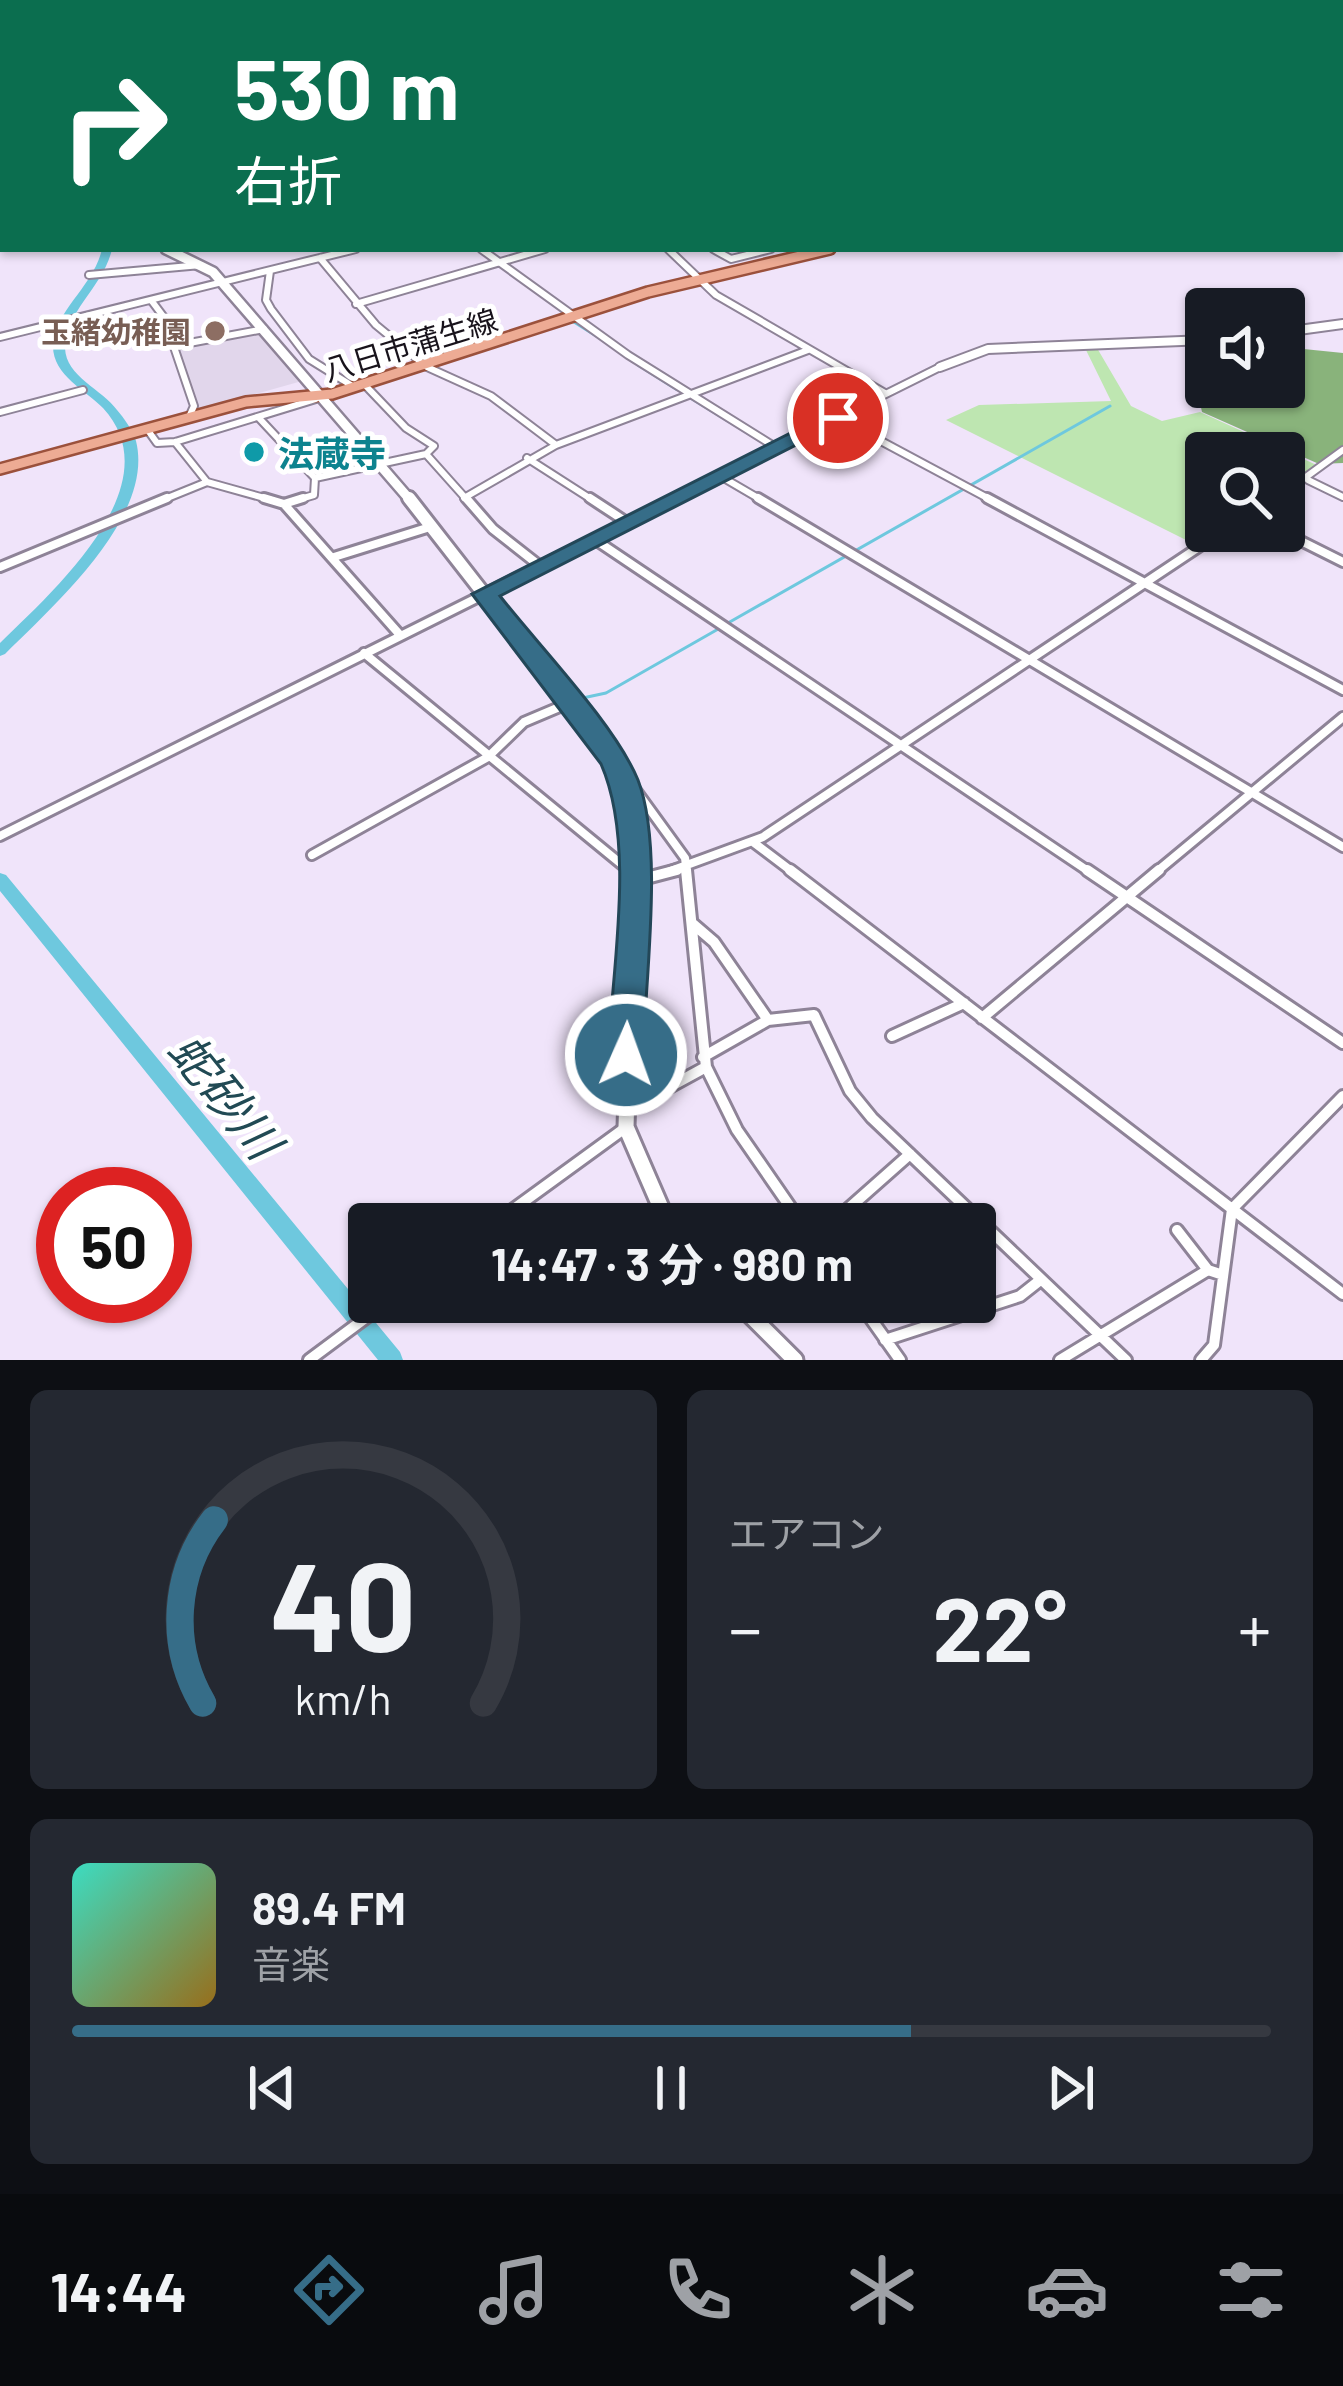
<!DOCTYPE html>
<html lang="ja">
<meta charset="utf-8">
<style>
:root{--surface:#171b24;--page:#242831;--text:#f1f3f6;--muted:#9ea1a6;--line:#363941;--accent:#366d88}
body{margin:0;font-family:Barlow,"Noto Sans JP",sans-serif;background:var(--page);color:var(--text);height:100vh;display:flex;flex-direction:column;font-size:45px;white-space:nowrap}
*{box-sizing:border-box;margin:0}
p{font-size:39px;color:var(--muted)}
.icon{flex:none;width:66px;height:66px;fill:none;stroke:currentColor;stroke-width:2;stroke-linecap:round;stroke-linejoin:round}
.map{position:relative;height:1360px;overflow:hidden}
.drawer{display:flex;flex-direction:column;gap:30px;padding:30px;background:#0d0f14;flex:1}
.drawer>*{flex:none}
.guide{position:absolute;left:0px;top:0px;width:1344px;height:252px;box-shadow:0 3px 9px #0004;background:#0b6e4f;color:#fff;overflow:hidden}
.tools{position:absolute;left:1185px;top:288px;display:grid;gap:24px}
.tools a{display:grid;place-items:center;width:120px;height:120px;border-radius:12px;background:var(--surface);box-shadow:0 3px 9px #0004;font-size:60px}
.speed{position:absolute;left:36px;top:1167px;display:flex;gap:24px;font-size:60px;font-weight:700;text-align:center}
.speed>*{display:grid;place-content:center;width:156px;height:156px;border-radius:50%;background:var(--surface);box-shadow:0 3px 9px #0004;line-height:1}
.speed .limit{border:18px solid #d22;background:#fff;color:#111}
.pin{position:absolute;display:grid;place-items:center;width:102px;height:102px;color:#fff;margin:-51px;border:6px solid #fff;border-radius:50%;box-shadow:0 3px 12px #0007}
.me{position:absolute;width:132px;margin:-66px;rotate:2deg;stroke-linejoin:round;filter:drop-shadow(0 0 9px #0008)}
.turn{display:flex;align-items:center;gap:42px;height:252px;padding:0 36px;font-size:54px}
.turn .icon{width:156px;height:156px;stroke-width:2.5}
.turn b{display:block;font-size:84px;line-height:102px}
.big{font-size:90px;font-weight:700;line-height:1.1}
.drawer .card{flex:1;display:flex;flex-direction:column;justify-content:center;gap:18px;min-width:0;padding:0 42px;border-radius:18px;background:var(--page)}
.drawer .dial{align-items:center;gap:0}
.dial svg{height:312px;overflow:visible;fill:none;stroke:var(--line);stroke-width:7;stroke-linecap:round;text-anchor:middle}
.dial text{fill:var(--text);stroke:none}
.song{display:flex;align-items:center;gap:36px}
.cover{width:144px;height:144px;border-radius:18px;background:linear-gradient(135deg,hsl(170 70% 55%),hsl(40 70% 35%))}
.played{height:12px;border-radius:6px;background:linear-gradient(90deg,var(--accent) 70%,var(--line) 70%)}
.keys{display:flex;justify-content:space-around;direction:ltr}
.heat{display:flex;justify-content:space-between;align-items:center;font-size:66px;direction:ltr}
.drawer .tiles{flex:1;display:grid;gap:30px;grid-template-columns:1fr 1fr}
.card:last-child{grid-column:span 2}
.trip{position:absolute;left:348px;top:1203px;width:648px;height:120px;border-radius:12px;background:var(--surface);box-shadow:0 3px 9px #0004;font-weight:700;line-height:120px;text-align:center}
.menu{display:flex;height:192px;justify-content:space-around;align-items:center;background:#090b0e;color:var(--muted)}
.menu .icon{width:84px;height:84px}
.menu .selected{color:var(--accent)}
.menu b{font-size:54px;color:var(--text)}
.map>svg:first-child{display:block}
.education{fill:#e1d6eb}
.green{fill:#bee6b1}
.forest{fill:#89b37b}
.lines{fill:none;stroke-linecap:round;stroke-linejoin:round}
.stream{stroke:#6ec8de;stroke-width:3}
.river{fill:#6ec8de;fill-rule:evenodd}
.minor-far3-casing{stroke:#8e8397;stroke-width:8}
.minor-far2-casing{stroke:#8e8397;stroke-width:10}
.minor-far1-casing{stroke:#8e8397;stroke-width:14}
.minor-casing{stroke:#8e8397;stroke-width:16}
.tertiary-far1-casing{stroke:#8e8397;stroke-width:9}
.tertiary-casing{stroke:#8e8397;stroke-width:12}
.secondary-far2-casing{stroke:#8e8397;stroke-width:14}
.secondary-far1-casing{stroke:#8e8397;stroke-width:18}
.secondary-casing{stroke:#8e8397;stroke-width:21}
.primary-casing{stroke:#9b513c;stroke-width:14}
.trunk-casing{stroke:#9b513c;stroke-width:10}
.motorway-casing{stroke:#9b513c;stroke-width:6}
.minor-far3{stroke:#fff;stroke-width:4.5}
.minor-far2{stroke:#fff;stroke-width:6}
.minor-far1{stroke:#fff;stroke-width:8}
.minor{stroke:#fff;stroke-width:10}
.tertiary-far1{stroke:#fff;stroke-width:6}
.tertiary{stroke:#fff;stroke-width:8}
.secondary-far2{stroke:#fff;stroke-width:9}
.secondary-far1{stroke:#fff;stroke-width:12}
.secondary{stroke:#fff;stroke-width:15}
.primary{stroke:#edab94;stroke-width:9}
.trunk{stroke:#e78f70;stroke-width:8}
.motorway{fill:#e1734d;fill-rule:evenodd}
.route{fill:#366d88;stroke:#234758;stroke-width:3}
.education-dot{fill:#8d6e63;stroke:#fff;stroke-width:4.5}
.culture-dot{fill:#0f9aa8;stroke:#fff;stroke-width:4.5}
.labels{text-anchor:middle;dominant-baseline:central;stroke-width:10;stroke-linejoin:round;paint-order:stroke}
.far-education-label{font-size:30px;font-weight:bold;fill:#785e54;stroke:#fff;text-anchor:end}
.far-street-label{font-size:30px;fill:#18131b;stroke:#fff}
.culture-label{font-size:36px;font-weight:bold;fill:#0d838f;stroke:#fff;text-anchor:start}
.near-water-label{font-size:48px;font-style:italic;fill:#214a54;stroke:#fff}
</style>
<div class="map">
<svg width="1343" height="1360" viewBox="0 0 1343 1360">
<rect width="100%" height="100%" fill="#f0e4fa"/>
<path class="education" d="M 258,331 L 302,381 L 192,412 L 198,404 L 178,350 Z"/>
<path class="green" d="M 1085,348 L 1097,348 L 1131,406 L 1162,421 L 1200,412 L 1321,467 L 1284,490 L 1284,453 L 1206,453 L 1206,531 L 1216,531 L 1194,544 L 946,420 L 979,405 L 1111,401 Z"/>
<path class="forest" d="M 1284,347 L 1343,353 L 1343,463 L 1319,464 L 1202,412 L 1196,385 L 1284,387 Z"/>
<g class="lines">
<path class="stream" d="M 574,322 L 601,339
M 638,365 L 676,389
M 689,397 L 762,442
M 728,623 L 1110,406
M 578,699 L 606,693 L 720,628"/>
<path class="river" d="M 186,0 L 207,0 L 198,3 L 177,3 Z
M 0,37 L 3,37 L 3,42 L 0,42 Z
M 0,151 L 3,152 L 3,160 L 0,159 Z
M 102,249 L 112,249 C 104,286 64,313 65,348 C 66,377 102,389 117,410 C 124,418 133,431 136,441 C 155,517 53,606 5,654 L 0,656 L 0,643 C 52,592 174,485 103,408 C 86,390 53,376 53,346 C 54,311 94,286 102,249 Z
M 0,873 L 6,875 L 400,1352 L 403,1360 L 378,1360 L 0,891 Z"/>
<defs>
<path id="minor-far3" d="M 999,0 L 1004,3
M 1027,0 L 1033,3
M 1182,0 L 1186,3
M 1223,0 L 1228,3
M 1263,0 L 1270,3
M 42,3 L 72,1
M 948,3 L 965,0
M 1042,3 L 1063,0
M 1153,3 L 1175,0"/>
<path id="minor-far2" d="M 481,249 L 628,355 L 777,448
M 668,249 L 716,295 L 885,393
M 713,249 L 731,259 L 771,249
M 320,258 L 376,325 L 427,367 L 491,396 L 556,445
M 270,271 L 266,300 L 271,309 L 309,359 L 354,387
M 89,275 L 201,265
M 151,300 L 184,344
M 356,304 L 545,249
M 0,337 L 356,249
M 184,344 L 174,347 L 194,406 L 189,417
M 184,344 L 264,329
M 365,385 L 406,428 L 434,446 L 426,454
M 0,412 L 83,390
M 259,418 L 315,478 L 314,495 L 293,501
M 838,418 L 993,501
M 147,429 L 157,443 L 175,442 L 316,399
M 175,442 L 207,482 L 275,501
M 426,454 L 468,501
M 527,458 L 594,501
M 722,477 L 763,501
M 315,478 L 426,454
M 1308,480 L 1343,497
M 1284,493 L 1343,450
M 464,498 L 556,445 L 808,350
M 160,501 L 207,482
M 671,501 L 940,367"/>
<path id="minor-far1" d="M 264,498 L 284,504 L 400,635
M 466,498 L 493,529 L 540,566
M 590,498 L 625,521
M 758,498 L 1343,847
M 987,498 L 1343,690
M 284,504 L 303,498
M 1281,531 L 1343,562
M 594,539 L 1091,873
M 334,557 L 430,527
M 0,567 L 167,498
M 364,653 L 631,872
M 619,767 L 685,858 L 687,873
M 0,836 L 677,498
M 753,842 L 794,873
M 312,855 L 488,757 L 524,722 L 569,703
M 665,873 L 763,837 L 1223,531
M 1155,873 L 1343,717"/>
<path id="minor" d="M 686,870 L 706,1067 L 737,1130 L 802,1224
M 790,870 L 1343,1294
M 1087,870 L 1343,1043
M 635,881 L 677,870
M 693,924 L 714,942 L 768,1020
M 982,1018 L 1159,870
M 892,1036 L 964,1003
M 703,1057 L 768,1020 L 814,1015 L 850,1091 L 872,1118 L 1126,1360
M 629,1109 L 706,1067
M 493,1224 L 625,1128
M 831,1224 L 910,1154
M 1177,1230 L 1208,1270
M 859,1302 L 900,1360
M 885,1340 L 1020,1296 L 1039,1281
M 309,1360 L 387,1302
M 1060,1360 L 1208,1270 L 1223,1275
M 1201,1360 L 1214,1345 L 1232,1209 L 1343,1096"/>
<path id="tertiary-far1" d="M 1116,0 L 1120,3
M 706,3 L 719,0"/>
<path id="tertiary" d="M 1284,332 L 1343,324
M 940,367 L 988,349 L 1206,340"/>
<path id="secondary-far2" d="M 166,249 L 213,272 L 411,501"/>
<path id="secondary-far1" d="M 409,498 L 614,761 L 635,833 L 634,873"/>
<path id="secondary" d="M 634,870 L 626,1127 L 668,1224
M 737,1302 L 795,1360"/>
<path id="primary" d="M 0,469 L 246,402 L 332,394 L 648,292 L 830,249"/>
<path id="trunk" d="M 1053,0 L 1057,3"/>
<path id="motorway" d="M 0,22 L 3,22 L 3,26 L 0,26 Z
M 1341,206 L 1343,206 L 1343,212 L 1341,212 Z"/>
</defs>
<use href="#minor-far3" class="minor-far3-casing"/>
<use href="#minor-far2" class="minor-far2-casing"/>
<use href="#minor-far1" class="minor-far1-casing"/>
<use href="#minor" class="minor-casing"/>
<use href="#tertiary-far1" class="tertiary-far1-casing"/>
<use href="#tertiary" class="tertiary-casing"/>
<use href="#secondary-far2" class="secondary-far2-casing"/>
<use href="#secondary-far1" class="secondary-far1-casing"/>
<use href="#secondary" class="secondary-casing"/>
<use href="#primary" class="primary-casing"/>
<use href="#trunk" class="trunk-casing"/>
<use href="#motorway" class="motorway-casing"/>
<use href="#minor-far3" class="minor-far3"/>
<use href="#minor-far2" class="minor-far2"/>
<use href="#minor-far1" class="minor-far1"/>
<use href="#minor" class="minor"/>
<use href="#tertiary-far1" class="tertiary-far1"/>
<use href="#tertiary" class="tertiary"/>
<use href="#secondary-far2" class="secondary-far2"/>
<use href="#secondary-far1" class="secondary-far1"/>
<use href="#secondary" class="secondary"/>
<use href="#primary" class="primary"/>
<use href="#trunk" class="trunk"/>
<use href="#motorway" class="motorway"/>
</g>
<path class="route" d="M 830,413 L 849,418 L 500,596 C 539,646 615,724 638,780 C 664,847 645,981 643,1055 L 638,1065 L 613,1065 L 608,1055 C 612,969 636,844 601,764 L 472,594 Z"/>
<circle class="education-dot" cx="215" cy="331" r="12"/>
<circle class="culture-dot" cx="254" cy="452" r="12"/>
<g class="labels">
<g class="far-education-label">
<text x="191" y="331">玉緒幼稚園</text>
</g>
<g class="far-street-label">
<text transform="translate(410 344) rotate(-17)">八日市蒲生線</text>
</g>
<g class="culture-label">
<text x="278" y="452">法蔵寺</text>
</g>
<g class="near-water-label">
<text transform="translate(226 1095) rotate(51)">蛇砂川</text>
</g>
</g>
</svg>
<div class="tools">
<a><svg class="icon" aria-label="sound" viewBox="0 0 24 24"><path d="M4 9h4l5-4v14l-5-4H4zM17 9q2 3 0 6"/></svg></a>
<a><svg class="icon" aria-label="search" viewBox="0 0 24 24"><circle cx="10" cy="10" r="6"/><path d="M15 15l6 6"/></svg></a>
</div>
<div class="speed"><div class="limit">50</div></div>
<div class="pin" style="left:838px;top:418px;background:#d93025"><svg class="icon" aria-label="arrive" viewBox="0 0 24 24"><path d="M6 21V4h12l-3 4 3 4H6"/></svg></div>
<svg class="me" style="left:626px;top:1055px" viewBox="-20 -20 40 40"><circle r="17" fill="#366d88" stroke="#fff" stroke-width="3"/><path d="M0-11L8 9 0 5-8 9z" fill="#fff"/></svg>
<div class="trip">14:47 · 3 分 · 980 m</div>
<div class="guide">
<div class="turn"><svg class="icon" aria-label="right" viewBox="0 0 24 24"><path d="M7 20v-9h11M14 6l5 5-5 5"/></svg><div><b>530 m</b>右折</div></div>
</div>
</div>
<section class="drawer">
<div class="tiles">
<div class="card dial"><svg viewBox="0 0 100 80">
<path d="M14 69A42 42 0 1 1 86 69"/>
<path d="M14 69A42 42 0 0 1 17 22" stroke="#366d88"/>
<text x="50" y="56" font-size="32" font-weight="700">40</text>
<text x="50" y="72" font-size="11">km/h</text>
</svg></div>
<div class="card"><p>エアコン</p>
<div class="heat"><a>−</a><b class="big">22°</b><a>+</a></div>
</div>
<div class="card">
<div class="song"><i class="cover"></i><div><b>89.4 FM</b><p>音楽</p></div></div>
<div class="played"></div>
<div class="keys"><svg class="icon" aria-label="previous" viewBox="0 0 24 24"><path d="M18 5L8 12l10 7zM5 5v14"/></svg><svg class="icon" aria-label="pause" viewBox="0 0 24 24"><path d="M8 5v14M16 5v14"/></svg><svg class="icon" aria-label="next" viewBox="0 0 24 24"><path d="M6 5l10 7-10 7zM19 5v14"/></svg></div>
</div>
</div>
</section>
<nav class="menu">
<b>14:44</b>
<svg class="icon selected" aria-label="directions" viewBox="0 0 24 24"><path d="M12 3l9 9-9 9-9-9zM9 14v-3h6M13 9l2 2-2 2"/></svg>
<svg class="icon" aria-label="music" viewBox="0 0 24 24"><path d="M9 18V5l10-2v13"/><circle cx="6" cy="18" r="3"/><circle cx="16" cy="16" r="3"/></svg>
<svg class="icon" aria-label="phone" viewBox="0 0 24 24"><path d="M5 4h4l2 5-3 2q2 4 5 5l2-3 5 2v4C11 20 4 13 5 4z"/></svg>
<svg class="icon" aria-label="climate" viewBox="0 0 24 24"><path d="M12 3v18M4 7l16 10M4 17L20 7"/></svg>
<svg class="icon" aria-label="car" viewBox="0 0 24 24"><path d="M5 17H2v-5l4-1 3-4h7l3 4 3 1v5h-3M9 17h6M6 11h13"/><circle cx="7" cy="17" r="2"/><circle cx="17" cy="17" r="2"/></svg>
<svg class="icon" aria-label="filters" viewBox="0 0 24 24"><path d="M4 7h16M4 17h16"/><circle cx="9" cy="7" r="2"/><circle cx="15" cy="17" r="2"/></svg>
</nav>
